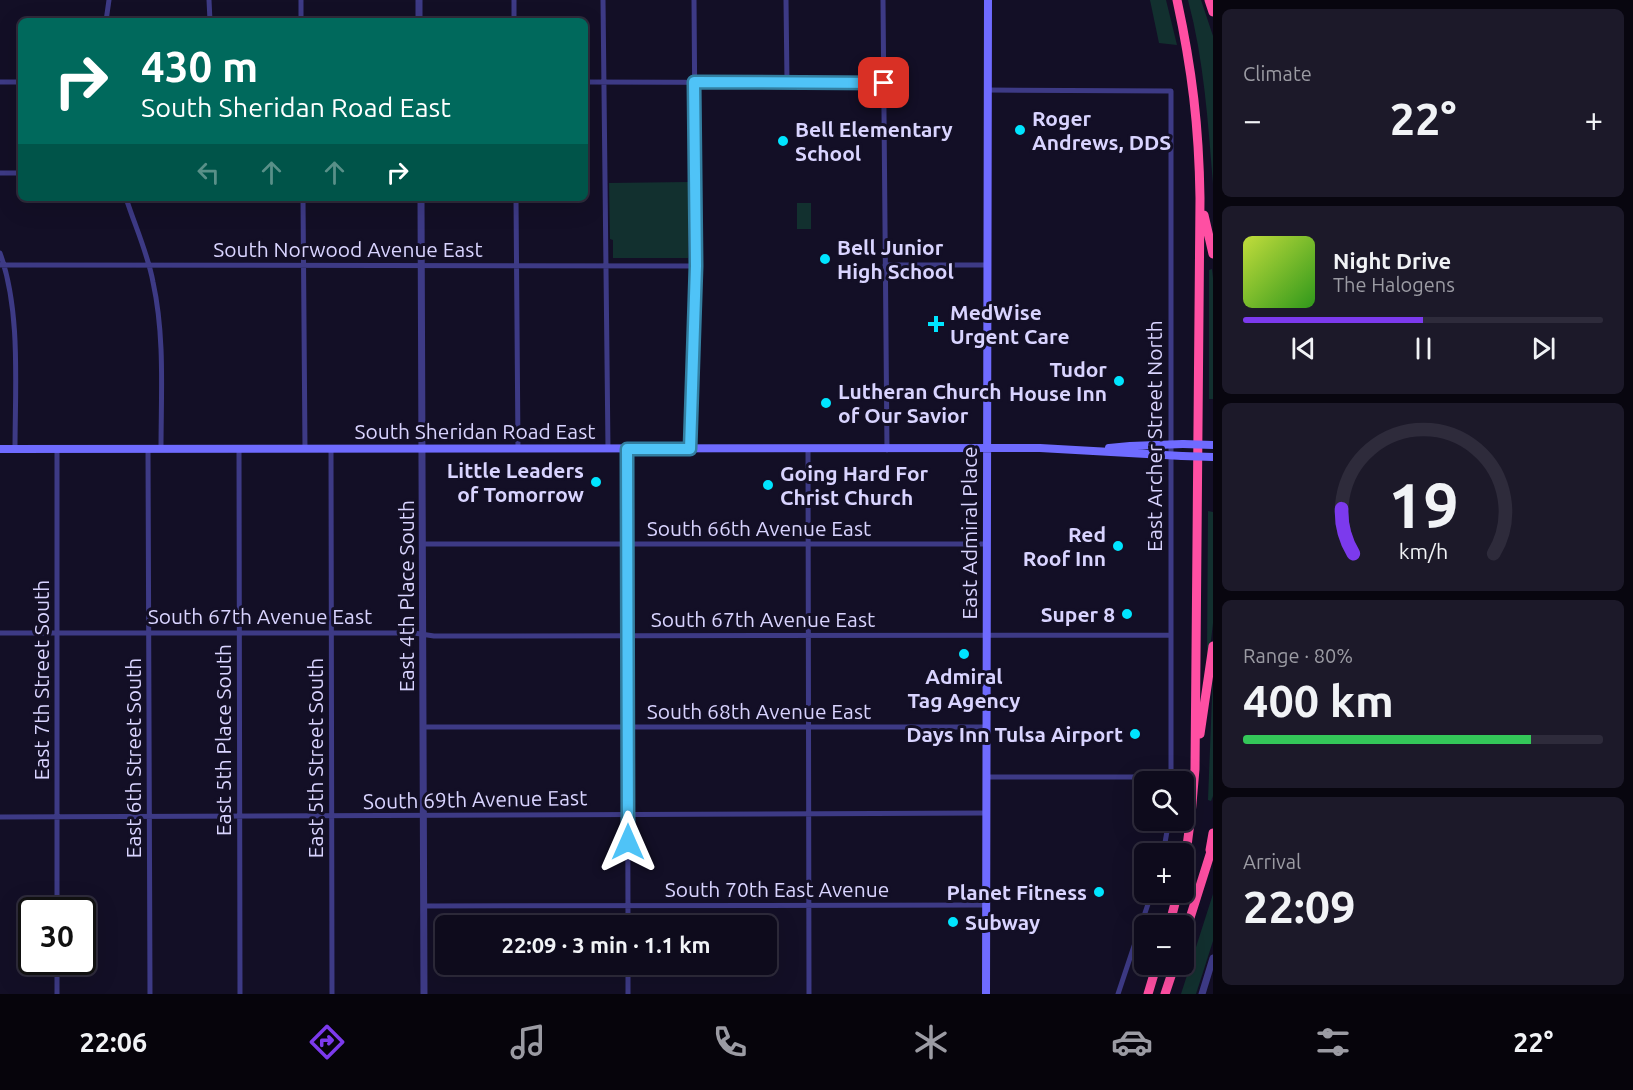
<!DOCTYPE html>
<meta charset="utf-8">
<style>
:root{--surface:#0e0b1c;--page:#1c1929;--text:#f1f3f6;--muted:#9b9ba3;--line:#2e2b3b;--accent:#7c3aed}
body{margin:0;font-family:Ubuntu,sans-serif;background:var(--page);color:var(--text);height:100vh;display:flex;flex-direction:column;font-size:22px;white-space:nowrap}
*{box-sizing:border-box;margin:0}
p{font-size:20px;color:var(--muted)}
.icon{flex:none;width:33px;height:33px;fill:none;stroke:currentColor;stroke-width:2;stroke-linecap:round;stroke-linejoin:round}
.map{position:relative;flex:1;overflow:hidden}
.side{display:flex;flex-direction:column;gap:9px;padding:9px;background:#08060f;width:420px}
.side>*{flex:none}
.guide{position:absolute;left:18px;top:18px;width:570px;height:183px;border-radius:9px;box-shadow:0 6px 24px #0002,0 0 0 2px var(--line);background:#00695c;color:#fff;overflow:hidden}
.tools{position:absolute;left:1134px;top:771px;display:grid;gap:12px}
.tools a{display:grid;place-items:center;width:60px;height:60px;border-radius:9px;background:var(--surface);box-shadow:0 6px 24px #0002,0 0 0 2px var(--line);font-size:30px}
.speed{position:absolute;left:18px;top:897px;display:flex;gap:12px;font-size:30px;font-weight:700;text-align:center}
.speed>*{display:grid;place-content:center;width:78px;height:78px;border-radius:50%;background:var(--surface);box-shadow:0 6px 24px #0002,0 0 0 2px var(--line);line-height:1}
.speed .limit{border:3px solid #111;border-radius:9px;background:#fff;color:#111}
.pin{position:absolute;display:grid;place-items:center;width:51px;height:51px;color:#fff;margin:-26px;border-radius:12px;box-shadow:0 3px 9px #0006}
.me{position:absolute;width:66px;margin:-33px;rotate:0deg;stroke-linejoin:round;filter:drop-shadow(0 0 4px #0008)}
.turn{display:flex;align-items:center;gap:21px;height:126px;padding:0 24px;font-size:27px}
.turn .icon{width:78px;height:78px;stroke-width:2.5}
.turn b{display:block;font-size:42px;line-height:51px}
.lanes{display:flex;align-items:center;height:57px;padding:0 24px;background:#0003;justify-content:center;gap:30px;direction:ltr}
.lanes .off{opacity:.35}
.big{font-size:45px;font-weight:700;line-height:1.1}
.side .widget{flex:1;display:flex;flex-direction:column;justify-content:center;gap:9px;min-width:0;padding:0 21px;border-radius:9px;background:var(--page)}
.side .dial{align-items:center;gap:0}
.dial svg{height:156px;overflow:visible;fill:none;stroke:var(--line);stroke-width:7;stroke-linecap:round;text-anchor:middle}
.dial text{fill:var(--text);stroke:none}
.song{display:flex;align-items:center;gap:18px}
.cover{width:72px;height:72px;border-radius:9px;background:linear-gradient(135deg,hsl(70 70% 55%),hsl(110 70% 35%))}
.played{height:6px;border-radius:3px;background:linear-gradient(90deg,var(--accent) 50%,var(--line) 50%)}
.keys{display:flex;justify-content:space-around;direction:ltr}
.heat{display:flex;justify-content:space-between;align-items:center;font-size:33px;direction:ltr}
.charge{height:9px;border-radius:4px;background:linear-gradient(90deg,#34c759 80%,var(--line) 0)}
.trip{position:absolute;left:435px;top:915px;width:342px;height:60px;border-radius:9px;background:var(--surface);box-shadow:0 6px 24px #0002,0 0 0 2px var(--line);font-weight:700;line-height:60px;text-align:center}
.menu{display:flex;height:96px;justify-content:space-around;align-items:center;background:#06040b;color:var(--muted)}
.menu .icon{width:42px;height:42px}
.menu .current{color:var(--accent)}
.menu b{font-size:27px;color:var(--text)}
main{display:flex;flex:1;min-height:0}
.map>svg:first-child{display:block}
.green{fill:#12302f}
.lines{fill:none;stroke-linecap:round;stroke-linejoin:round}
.minor{stroke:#3d3a85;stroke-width:5}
.tertiary{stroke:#3d3a85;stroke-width:7}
.secondary{stroke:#6f6bff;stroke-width:8}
.motorway{stroke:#ff4fa3;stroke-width:9}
.secondary-bridge{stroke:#6f6bff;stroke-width:8}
.route-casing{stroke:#337fa1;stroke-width:15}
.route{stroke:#4fc3f7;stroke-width:10}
.poi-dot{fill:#00e5ff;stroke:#130f26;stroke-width:2}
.labels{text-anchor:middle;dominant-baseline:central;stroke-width:6;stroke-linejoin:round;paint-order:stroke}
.poi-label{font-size:21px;font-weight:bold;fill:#d9d4ff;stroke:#130f26;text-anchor:start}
.street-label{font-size:21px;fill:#d9d4ff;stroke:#130f26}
</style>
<main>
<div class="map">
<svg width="1213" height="994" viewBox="0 0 1213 994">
<rect width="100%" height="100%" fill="#130f26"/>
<path class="green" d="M 1150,0 L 1166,0 L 1177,45 L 1159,43 Z
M 1188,0 L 1201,0 L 1213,36 L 1213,184 C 1208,122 1204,60 1188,0 Z
M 688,182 L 688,258 L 613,258 L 613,240 L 610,239 L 609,183 Z
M 797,203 L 811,203 L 811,229 L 797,229 Z
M 1212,269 L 1213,278 L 1213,399 L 1209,399 L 1209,270 Z
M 1208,511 L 1213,512 L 1213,623 L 1209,658 L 1207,658 Z
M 1213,672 L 1213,796 L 1211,801 L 1208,800 Z
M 1213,894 L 1213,941 L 1196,994 L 1181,994 Z"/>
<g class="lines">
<path class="minor" d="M 209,0 L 210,21
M 301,0 L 301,21
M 514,0 L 514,21
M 603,0 L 608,449
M 786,0 L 787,82
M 883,0 L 887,450
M 106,21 L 109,0
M 0,82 L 21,82
M 585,82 L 884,83
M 987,90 L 1171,91 L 1171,782
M 0,173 L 21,173
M 126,198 C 135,226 148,254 153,282 C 165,337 161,394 161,449
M 303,198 L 305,449
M 516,198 L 518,449
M 0,253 C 21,311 15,387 15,449
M 0,265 L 696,266
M 885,265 L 988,265
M 57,449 L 57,910
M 148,449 L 150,994
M 239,449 L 240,994
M 331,449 L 332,994
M 627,449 L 628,926
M 691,449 L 690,402 L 696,266 L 694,0
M 808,450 L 809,994
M 423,544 L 987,544
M 0,633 L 414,633 L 434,636 L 1170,635
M 423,727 L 987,727
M 987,777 L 1171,777
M 0,817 L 987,813
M 1163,854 L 1169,820
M 424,906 L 987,905
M 57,962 L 57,994
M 628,964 L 628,994
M 1118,994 L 1152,892"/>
<path class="tertiary" d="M 419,0 L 419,21
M 421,198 L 424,994
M 1202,994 L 1213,958"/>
<path class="secondary" d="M 1109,448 L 1130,446 L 1183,444
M 0,449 L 1040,448 L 1182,456
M 986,994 L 988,0"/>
<path class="motorway" d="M 1177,0 C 1192,69 1199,127 1200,198 L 1195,769 L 1191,815 L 1184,869
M 1209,0 L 1213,12
M 1204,215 L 1213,254
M 1200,734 L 1213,646
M 1210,850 L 1213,833
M 1169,926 L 1178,892
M 1184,937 L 1213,845
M 1148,994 L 1157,964
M 1165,994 L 1175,964"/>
<path class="secondary-bridge" d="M 1183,444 L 1213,445
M 1182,456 L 1213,457"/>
</g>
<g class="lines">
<defs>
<path id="route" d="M 628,842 L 627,449 L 690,449 L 696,266 L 694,82 L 884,83"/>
</defs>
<use href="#route" class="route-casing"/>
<use href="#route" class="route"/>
</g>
<g class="poi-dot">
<circle cx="1020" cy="130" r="6"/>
<circle cx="783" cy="141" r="6"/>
<circle cx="825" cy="259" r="6"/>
<path d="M933 315h6v6h6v6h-6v6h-6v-6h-6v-6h6z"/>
<circle cx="1119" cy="381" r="6"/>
<circle cx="826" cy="403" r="6"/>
<circle cx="596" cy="482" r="6"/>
<circle cx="768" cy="485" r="6"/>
<circle cx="1118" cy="546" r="6"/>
<circle cx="1127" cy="614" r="6"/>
<circle cx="964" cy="654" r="6"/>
<circle cx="1135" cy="734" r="6"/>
<circle cx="1099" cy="892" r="6"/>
<circle cx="953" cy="922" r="6"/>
</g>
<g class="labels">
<g class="poi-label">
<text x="1032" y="118">Roger<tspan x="1032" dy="24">Andrews, DDS</tspan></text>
<text x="795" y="129">Bell Elementary<tspan x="795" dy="24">School</tspan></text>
<text x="837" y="247">Bell Junior<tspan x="837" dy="24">High School</tspan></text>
<text x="950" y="312">MedWise<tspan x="950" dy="24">Urgent Care</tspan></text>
<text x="1107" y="369" text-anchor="end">Tudor<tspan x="1107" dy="24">House Inn</tspan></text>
<text x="838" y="391">Lutheran Church<tspan x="838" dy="24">of Our Savior</tspan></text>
<text x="584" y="470" text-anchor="end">Little Leaders<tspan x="584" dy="24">of Tomorrow</tspan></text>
<text x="780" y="473">Going Hard For<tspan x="780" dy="24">Christ Church</tspan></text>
<text x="1106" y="534" text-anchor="end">Red<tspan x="1106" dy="24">Roof Inn</tspan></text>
<text x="1115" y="614" text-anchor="end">Super 8</text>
<text x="964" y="676" text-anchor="middle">Admiral<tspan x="964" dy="24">Tag Agency</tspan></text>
<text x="1123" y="734" text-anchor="end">Days Inn Tulsa Airport</text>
<text x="1087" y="892" text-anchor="end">Planet Fitness</text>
<text x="965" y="922">Subway</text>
</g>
<g class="street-label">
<text x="348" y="249">South Norwood Avenue East</text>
<text x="475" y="431">South Sheridan Road East</text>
<text transform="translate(1154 436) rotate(-90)">East Archer Street North</text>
<text x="759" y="528">South 66th Avenue East</text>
<text transform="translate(969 533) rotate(-90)">East Admiral Place</text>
<text transform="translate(406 596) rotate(-90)">East 4th Place South</text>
<text x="260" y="616">South 67th Avenue East</text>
<text x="763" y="619">South 67th Avenue East</text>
<text transform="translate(41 680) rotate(-90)">East 7th Street South</text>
<text x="759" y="711">South 68th Avenue East</text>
<text transform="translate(223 740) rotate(-90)">East 5th Place South</text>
<text transform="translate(133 758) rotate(-90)">East 6th Street South</text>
<text transform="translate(315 758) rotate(-90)">East 5th Street South</text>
<text transform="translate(475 799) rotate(-1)">South 69th Avenue East</text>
<text x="777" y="889">South 70th East Avenue</text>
</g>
</g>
</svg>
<div class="tools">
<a><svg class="icon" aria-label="search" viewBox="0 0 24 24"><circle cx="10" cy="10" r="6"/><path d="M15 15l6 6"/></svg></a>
<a>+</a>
<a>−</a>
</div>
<div class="speed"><div class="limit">30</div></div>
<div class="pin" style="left:884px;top:83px;background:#d93025"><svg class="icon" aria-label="arrive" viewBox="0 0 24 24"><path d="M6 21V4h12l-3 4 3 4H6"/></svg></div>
<svg class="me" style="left:628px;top:842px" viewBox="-20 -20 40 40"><path d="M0-17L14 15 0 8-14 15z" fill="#4fc3f7" stroke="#fff" stroke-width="4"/></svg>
<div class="trip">22:09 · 3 min · 1.1 km</div>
<div class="guide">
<div class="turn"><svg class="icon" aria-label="right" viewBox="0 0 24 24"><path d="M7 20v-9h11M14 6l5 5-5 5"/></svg><div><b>430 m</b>South Sheridan Road East</div></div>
<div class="lanes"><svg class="icon off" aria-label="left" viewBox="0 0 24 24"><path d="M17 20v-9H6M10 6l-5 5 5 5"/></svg><svg class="icon off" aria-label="ahead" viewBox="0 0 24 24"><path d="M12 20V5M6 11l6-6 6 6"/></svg><svg class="icon off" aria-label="ahead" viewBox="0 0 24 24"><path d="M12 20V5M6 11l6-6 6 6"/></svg><svg class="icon" aria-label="right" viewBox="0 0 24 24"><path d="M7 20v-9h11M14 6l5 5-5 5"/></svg></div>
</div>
</div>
<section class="side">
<div class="widget"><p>Climate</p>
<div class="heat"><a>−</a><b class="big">22°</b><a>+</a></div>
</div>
<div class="widget">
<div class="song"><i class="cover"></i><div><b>Night Drive</b><p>The Halogens</p></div></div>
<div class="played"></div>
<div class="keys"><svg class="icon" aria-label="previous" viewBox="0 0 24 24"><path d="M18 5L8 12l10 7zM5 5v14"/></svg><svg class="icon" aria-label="pause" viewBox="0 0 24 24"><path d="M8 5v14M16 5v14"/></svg><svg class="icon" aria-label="next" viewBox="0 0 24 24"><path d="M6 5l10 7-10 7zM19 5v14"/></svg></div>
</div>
<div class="widget dial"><svg viewBox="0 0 100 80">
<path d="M14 69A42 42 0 1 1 86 69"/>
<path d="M14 69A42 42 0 0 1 8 46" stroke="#7c3aed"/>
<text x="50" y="56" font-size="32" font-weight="700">19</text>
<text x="50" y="72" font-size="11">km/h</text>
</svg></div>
<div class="widget"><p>Range · 80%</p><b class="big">400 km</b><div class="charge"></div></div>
<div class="widget"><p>Arrival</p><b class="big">22:09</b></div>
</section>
</main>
<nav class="menu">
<b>22:06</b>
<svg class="icon current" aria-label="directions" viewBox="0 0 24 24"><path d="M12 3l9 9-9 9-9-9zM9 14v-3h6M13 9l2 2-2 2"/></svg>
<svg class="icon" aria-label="music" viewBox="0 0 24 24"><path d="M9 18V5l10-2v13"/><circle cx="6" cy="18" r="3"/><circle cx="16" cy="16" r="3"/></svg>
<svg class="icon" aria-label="phone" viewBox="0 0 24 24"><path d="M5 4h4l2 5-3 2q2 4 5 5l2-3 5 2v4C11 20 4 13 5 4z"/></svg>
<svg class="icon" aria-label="climate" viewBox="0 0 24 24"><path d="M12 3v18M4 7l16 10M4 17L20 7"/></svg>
<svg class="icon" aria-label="car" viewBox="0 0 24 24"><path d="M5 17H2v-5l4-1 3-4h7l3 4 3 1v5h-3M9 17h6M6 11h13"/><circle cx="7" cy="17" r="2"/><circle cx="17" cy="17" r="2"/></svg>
<svg class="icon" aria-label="filters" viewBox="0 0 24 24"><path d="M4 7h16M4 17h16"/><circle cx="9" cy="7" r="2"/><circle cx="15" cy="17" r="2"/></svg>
<b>22°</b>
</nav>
